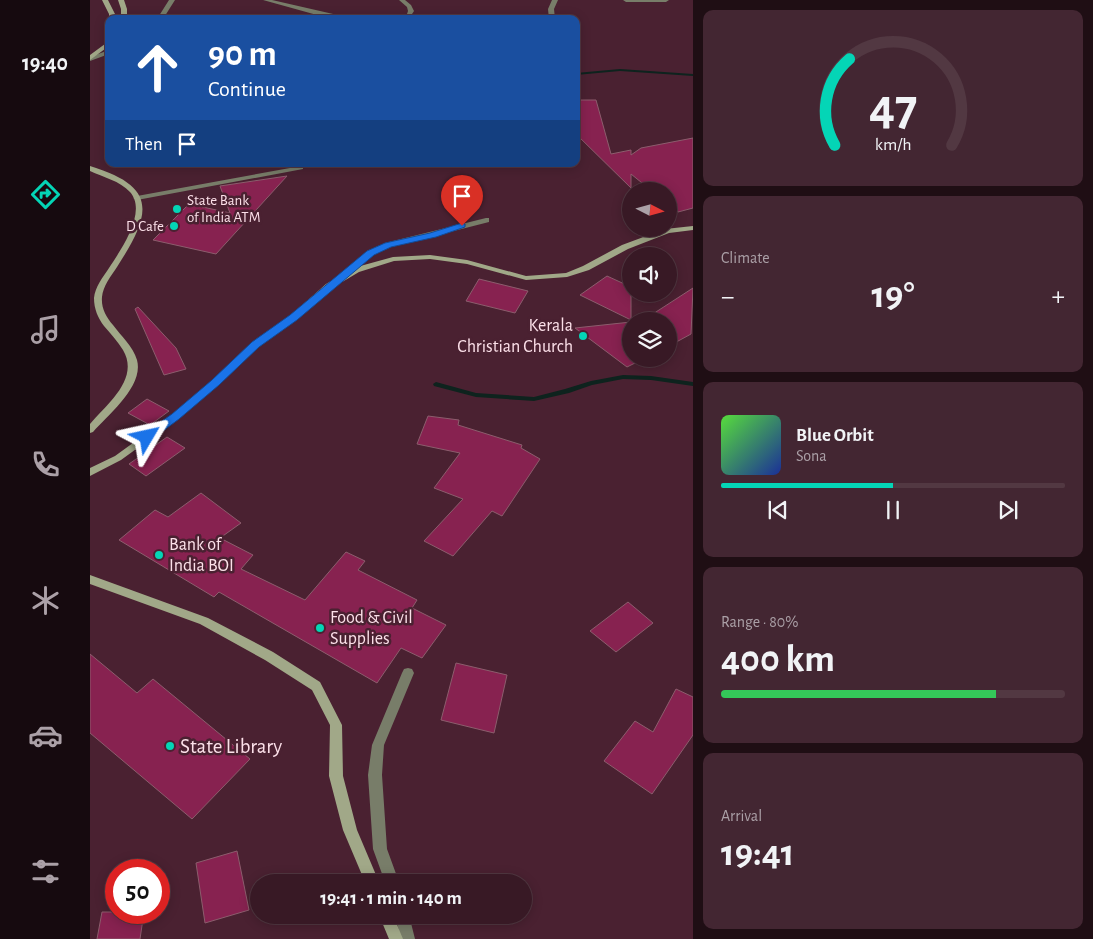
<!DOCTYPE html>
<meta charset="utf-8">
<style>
:root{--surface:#381925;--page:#432632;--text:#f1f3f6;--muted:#aba0a7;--line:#523842;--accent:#04d5b6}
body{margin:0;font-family:"Alegreya Sans",sans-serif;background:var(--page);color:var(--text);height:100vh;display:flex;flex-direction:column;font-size:19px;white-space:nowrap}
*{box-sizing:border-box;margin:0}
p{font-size:16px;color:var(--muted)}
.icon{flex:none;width:28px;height:28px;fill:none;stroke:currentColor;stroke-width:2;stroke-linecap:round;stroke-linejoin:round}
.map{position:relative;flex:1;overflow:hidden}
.details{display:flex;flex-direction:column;gap:10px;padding:10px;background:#1f0e14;width:400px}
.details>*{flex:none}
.top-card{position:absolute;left:15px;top:15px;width:475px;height:152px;border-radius:10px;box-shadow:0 2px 12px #0003,0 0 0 1px var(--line);background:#1a4fa0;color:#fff;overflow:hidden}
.needle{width:32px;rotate:96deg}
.controls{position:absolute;left:532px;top:182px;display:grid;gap:10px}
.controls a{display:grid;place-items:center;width:55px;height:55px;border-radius:50%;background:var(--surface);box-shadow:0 2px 12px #0003,0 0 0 1px var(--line);font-size:25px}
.speed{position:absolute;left:15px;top:859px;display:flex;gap:10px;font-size:25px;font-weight:700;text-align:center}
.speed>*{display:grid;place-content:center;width:65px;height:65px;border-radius:50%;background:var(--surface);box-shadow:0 2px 12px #0003,0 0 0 1px var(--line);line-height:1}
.speed .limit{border:8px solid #d22;background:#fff;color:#111}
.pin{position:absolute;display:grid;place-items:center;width:42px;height:42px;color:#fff;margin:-51px -21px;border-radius:50% 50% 50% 0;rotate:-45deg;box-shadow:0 0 5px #0007}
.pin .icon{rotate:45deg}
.me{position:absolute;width:55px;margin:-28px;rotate:54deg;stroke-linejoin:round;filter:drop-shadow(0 0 4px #0008)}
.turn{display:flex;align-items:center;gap:18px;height:105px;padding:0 20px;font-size:22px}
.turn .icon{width:65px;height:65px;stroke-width:2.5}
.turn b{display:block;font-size:35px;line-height:42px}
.then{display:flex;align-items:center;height:48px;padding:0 20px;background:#0003;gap:10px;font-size:19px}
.big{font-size:38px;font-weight:600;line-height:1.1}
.details .card{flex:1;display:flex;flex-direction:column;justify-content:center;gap:8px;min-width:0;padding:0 18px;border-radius:10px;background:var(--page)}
.details .dial{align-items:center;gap:0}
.dial svg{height:130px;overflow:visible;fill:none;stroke:var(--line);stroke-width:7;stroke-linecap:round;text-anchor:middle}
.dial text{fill:var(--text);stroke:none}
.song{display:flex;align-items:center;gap:15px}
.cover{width:60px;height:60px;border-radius:8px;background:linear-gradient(135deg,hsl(110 70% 55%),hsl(230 70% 35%))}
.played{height:5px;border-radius:2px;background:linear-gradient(90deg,var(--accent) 50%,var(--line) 50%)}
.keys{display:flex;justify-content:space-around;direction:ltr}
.heat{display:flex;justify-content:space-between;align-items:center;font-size:28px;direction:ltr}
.charge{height:8px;border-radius:4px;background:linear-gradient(90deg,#34c759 80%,var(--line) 0)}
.trip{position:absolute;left:160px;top:874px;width:282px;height:50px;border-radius:25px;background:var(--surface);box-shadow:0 2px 12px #0003,0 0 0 1px var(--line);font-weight:600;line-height:50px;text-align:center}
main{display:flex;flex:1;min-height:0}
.tab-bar{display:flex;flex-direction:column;width:90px;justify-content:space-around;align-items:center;background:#160a0f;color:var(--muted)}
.tab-bar .icon{width:35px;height:35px}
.tab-bar .current{color:var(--accent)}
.tab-bar b{font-size:22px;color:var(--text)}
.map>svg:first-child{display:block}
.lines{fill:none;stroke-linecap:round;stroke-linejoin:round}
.stream{fill:#0e231e;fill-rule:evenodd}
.building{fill:#872250;stroke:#8c5d6d}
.street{fill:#787d69;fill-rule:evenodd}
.secondary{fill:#a1a888;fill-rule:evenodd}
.route{fill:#1a73e8;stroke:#114b97}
.poi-dot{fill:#04d5b6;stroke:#4a2131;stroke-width:2}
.labels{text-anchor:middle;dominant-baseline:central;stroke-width:5;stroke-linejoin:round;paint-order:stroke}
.far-poi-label{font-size:15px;fill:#fce0e9;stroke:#4a2131;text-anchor:start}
.poi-label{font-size:18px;fill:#fce0e9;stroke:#4a2131;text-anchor:start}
.near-poi-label{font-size:21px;fill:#fce0e9;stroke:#4a2131;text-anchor:start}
</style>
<main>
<nav class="tab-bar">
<b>19:40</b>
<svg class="icon current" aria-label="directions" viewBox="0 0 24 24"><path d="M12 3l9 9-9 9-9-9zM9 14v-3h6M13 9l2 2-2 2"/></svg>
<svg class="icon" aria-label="music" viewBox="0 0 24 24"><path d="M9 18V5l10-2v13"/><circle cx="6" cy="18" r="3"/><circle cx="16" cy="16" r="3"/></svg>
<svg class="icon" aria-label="phone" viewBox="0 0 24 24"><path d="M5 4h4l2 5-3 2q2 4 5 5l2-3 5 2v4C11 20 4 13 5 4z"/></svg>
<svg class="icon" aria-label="climate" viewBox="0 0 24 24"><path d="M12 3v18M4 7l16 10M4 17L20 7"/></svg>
<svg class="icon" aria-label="car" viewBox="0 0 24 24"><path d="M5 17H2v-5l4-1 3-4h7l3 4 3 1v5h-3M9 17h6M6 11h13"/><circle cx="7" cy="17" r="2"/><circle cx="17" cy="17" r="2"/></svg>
<svg class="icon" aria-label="filters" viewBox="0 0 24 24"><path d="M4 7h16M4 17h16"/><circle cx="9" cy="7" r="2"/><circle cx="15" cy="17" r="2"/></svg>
</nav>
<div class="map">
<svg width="603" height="939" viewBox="0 0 603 939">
<rect width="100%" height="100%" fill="#4a2131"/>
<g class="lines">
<path class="stream" d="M 530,69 L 603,74 L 603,76 L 530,71 L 486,75 L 486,73 Z
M 533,375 L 561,376 L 603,382 L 603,386 L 561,380 L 533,379 L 502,385 L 479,393 L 444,401 L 386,397 L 344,386 L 343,384 L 346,382 L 386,393 L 444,397 L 475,389 L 501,381 Z"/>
</g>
<path class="building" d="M 486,100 L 506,100 L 521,154 L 541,150 L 541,155 L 551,148 L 603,138 L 603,208 L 588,212 L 579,205 L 579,191 L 562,191 L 541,174 L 541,188 L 486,134 Z
M 197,176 L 126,254 L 63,240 L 99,204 L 140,213 L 130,186 Z
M 517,276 L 541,287 L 541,320 L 490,295 Z
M 389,279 L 438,291 L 425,313 L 376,301 Z
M 603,288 L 601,334 L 579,346 L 579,321 L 552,321 Z
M 48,307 L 86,348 L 96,369 L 74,375 L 45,309 Z
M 541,322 L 541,359 L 553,359 L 537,367 L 485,328 Z
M 57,399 L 79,411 L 60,425 L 38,413 Z
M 338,416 L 369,420 L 368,425 L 432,445 L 431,448 L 450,459 L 412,516 L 402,511 L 363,556 L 334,541 L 373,499 L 344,488 L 370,453 L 327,444 Z
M 77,437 L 95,448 L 56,476 L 39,464 Z
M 111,493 L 151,523 L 130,538 L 163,555 L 151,569 L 215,600 L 256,552 L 275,561 L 268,570 L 327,600 L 322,608 L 356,625 L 332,658 L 311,648 L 287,683 L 129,592 L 124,597 L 29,540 L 65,510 L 78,517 Z
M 538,602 L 563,623 L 526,652 L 500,631 Z
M 0,654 L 47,693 L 63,679 L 160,759 L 102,819 L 0,733 Z
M 366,663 L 417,675 L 404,733 L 351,720 Z
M 586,689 L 603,697 L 603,735 L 562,794 L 514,761 L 545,721 L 563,732 Z
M 147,851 L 159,910 L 115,923 L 106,863 Z
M 12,912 L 54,912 L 50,939 L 7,939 Z"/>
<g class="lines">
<path class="street" d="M 79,0 L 85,0 L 73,19 L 67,19 Z
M 173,0 L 182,0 L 265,19 L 251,19 L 227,15 Z
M 309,0 L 315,0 L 321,5 L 324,11 C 320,18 317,19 309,19 L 317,14 L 318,11 L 317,7 Z
M 462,0 L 468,0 L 464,9 L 465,19 L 459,19 L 458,9 Z
M 533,0 L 579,0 L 576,2 L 536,2 Z
M 19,50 L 19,54 L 0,61 L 0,57 Z
M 211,166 L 213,167 L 213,169 L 47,200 L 43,198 L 47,196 Z
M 396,218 L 399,218 L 399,222 L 301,247 L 283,255 L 256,279 L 250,279 L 249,277 L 277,251 L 295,243 Z
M 318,668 L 322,669 L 324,673 L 294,745 L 292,775 L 297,849 L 309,882 L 295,882 L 283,849 L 278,775 L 282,745 L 312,673 L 314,669 Z
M 305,915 L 319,915 L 325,939 L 311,939 Z"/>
<path class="secondary" d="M 12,0 L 18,0 L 25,14 L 25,19 L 19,19 L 19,14 Z
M 28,0 L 34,0 L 37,9 L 37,19 L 31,19 L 31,9 Z
M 19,41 L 19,46 L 0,60 L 0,55 Z
M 0,166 C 69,187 61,214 27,267 C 21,276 13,286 12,297 C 11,308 16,317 23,325 C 31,336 43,346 47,360 C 54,386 19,414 3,432 L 0,433 L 0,424 C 17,404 50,379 33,350 C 28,342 21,334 14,326 C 8,318 4,309 4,298 C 5,287 13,277 19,268 C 30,251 58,212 40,192 C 30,181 13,177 0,171 Z
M 603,226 L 603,230 L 579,233 L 538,249 L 499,270 L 477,277 L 436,280 L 377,264 L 340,259 L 304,261 L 269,272 L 242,288 L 206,320 L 168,347 L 128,385 L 89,418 L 31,460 L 0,476 L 0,468 L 25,456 L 83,414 L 122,381 L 162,343 L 200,316 L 236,284 L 263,268 L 303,257 L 340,255 L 377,260 L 436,276 L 476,273 L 493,266 L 532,245 L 575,229 Z
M 0,575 L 118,618 L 183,652 L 230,682 L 252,725 L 253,776 L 267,830 L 289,882 L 275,882 L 253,830 L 239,776 L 240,725 L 222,690 L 175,660 L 110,624 L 0,584 Z
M 289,915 L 303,915 L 313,939 L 299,939 Z"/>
</g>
<path class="route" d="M 372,223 L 375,224 L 375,227 L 346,237 L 301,247 L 284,255 L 207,320 L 169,347 L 129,385 L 89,419 L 61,440 L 53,440 L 51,437 L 53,434 L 82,414 L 122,380 L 162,342 L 200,315 L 277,251 L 295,243 L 340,233 Z"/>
<g class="poi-dot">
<circle cx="87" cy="209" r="5"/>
<circle cx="84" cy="226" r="5"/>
<circle cx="493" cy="336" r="5"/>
<circle cx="69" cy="555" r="5"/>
<circle cx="230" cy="628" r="5"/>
<circle cx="80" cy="746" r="5"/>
</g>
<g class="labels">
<g class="far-poi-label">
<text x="97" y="200">State Bank<tspan x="97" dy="17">of India ATM</tspan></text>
<text x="74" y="226" text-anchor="end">D Cafe</text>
</g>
<g class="poi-label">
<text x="483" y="326" text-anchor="end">Kerala<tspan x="483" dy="21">Christian Church</tspan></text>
<text x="79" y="545">Bank of<tspan x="79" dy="21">India BOI</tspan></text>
<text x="240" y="618">Food &amp; Civil<tspan x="240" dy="21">Supplies</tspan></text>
</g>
<g class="near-poi-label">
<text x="90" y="746">State Library</text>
</g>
</g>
</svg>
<div class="controls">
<a><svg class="needle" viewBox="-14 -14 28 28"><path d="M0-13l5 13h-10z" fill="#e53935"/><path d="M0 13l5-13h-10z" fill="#aba0a7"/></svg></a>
<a><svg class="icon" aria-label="sound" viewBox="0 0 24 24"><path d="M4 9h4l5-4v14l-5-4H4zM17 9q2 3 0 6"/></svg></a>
<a><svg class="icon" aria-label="layers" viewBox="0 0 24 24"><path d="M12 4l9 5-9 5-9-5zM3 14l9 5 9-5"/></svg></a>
</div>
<div class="speed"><div class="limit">50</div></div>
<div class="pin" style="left:372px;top:226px;background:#d93025"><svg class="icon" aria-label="arrive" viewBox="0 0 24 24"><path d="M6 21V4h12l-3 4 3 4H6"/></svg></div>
<svg class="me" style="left:57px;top:437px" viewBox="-20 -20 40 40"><path d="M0-17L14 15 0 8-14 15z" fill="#1a73e8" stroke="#fff" stroke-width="4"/></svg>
<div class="trip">19:41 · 1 min · 140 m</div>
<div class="top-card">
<div class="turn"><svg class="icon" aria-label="ahead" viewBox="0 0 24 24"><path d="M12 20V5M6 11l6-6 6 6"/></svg><div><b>90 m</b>Continue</div></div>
<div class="then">Then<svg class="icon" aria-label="arrive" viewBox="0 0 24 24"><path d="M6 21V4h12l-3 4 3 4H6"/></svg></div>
</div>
</div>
<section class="details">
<div class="card dial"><svg viewBox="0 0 100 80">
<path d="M14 69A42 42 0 1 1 86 69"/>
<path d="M14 69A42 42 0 0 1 23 16" stroke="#04d5b6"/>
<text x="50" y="56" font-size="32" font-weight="700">47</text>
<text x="50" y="72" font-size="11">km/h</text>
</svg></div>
<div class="card"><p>Climate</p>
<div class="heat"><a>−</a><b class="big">19°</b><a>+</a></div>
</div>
<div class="card">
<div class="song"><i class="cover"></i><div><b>Blue Orbit</b><p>Sona</p></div></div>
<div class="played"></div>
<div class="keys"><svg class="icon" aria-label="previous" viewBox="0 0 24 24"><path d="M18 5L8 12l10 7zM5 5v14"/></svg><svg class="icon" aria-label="pause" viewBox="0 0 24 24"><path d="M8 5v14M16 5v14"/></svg><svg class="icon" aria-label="next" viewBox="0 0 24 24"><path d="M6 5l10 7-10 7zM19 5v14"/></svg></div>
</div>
<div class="card"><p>Range · 80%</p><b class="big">400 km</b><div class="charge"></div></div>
<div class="card"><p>Arrival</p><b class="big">19:41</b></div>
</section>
</main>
